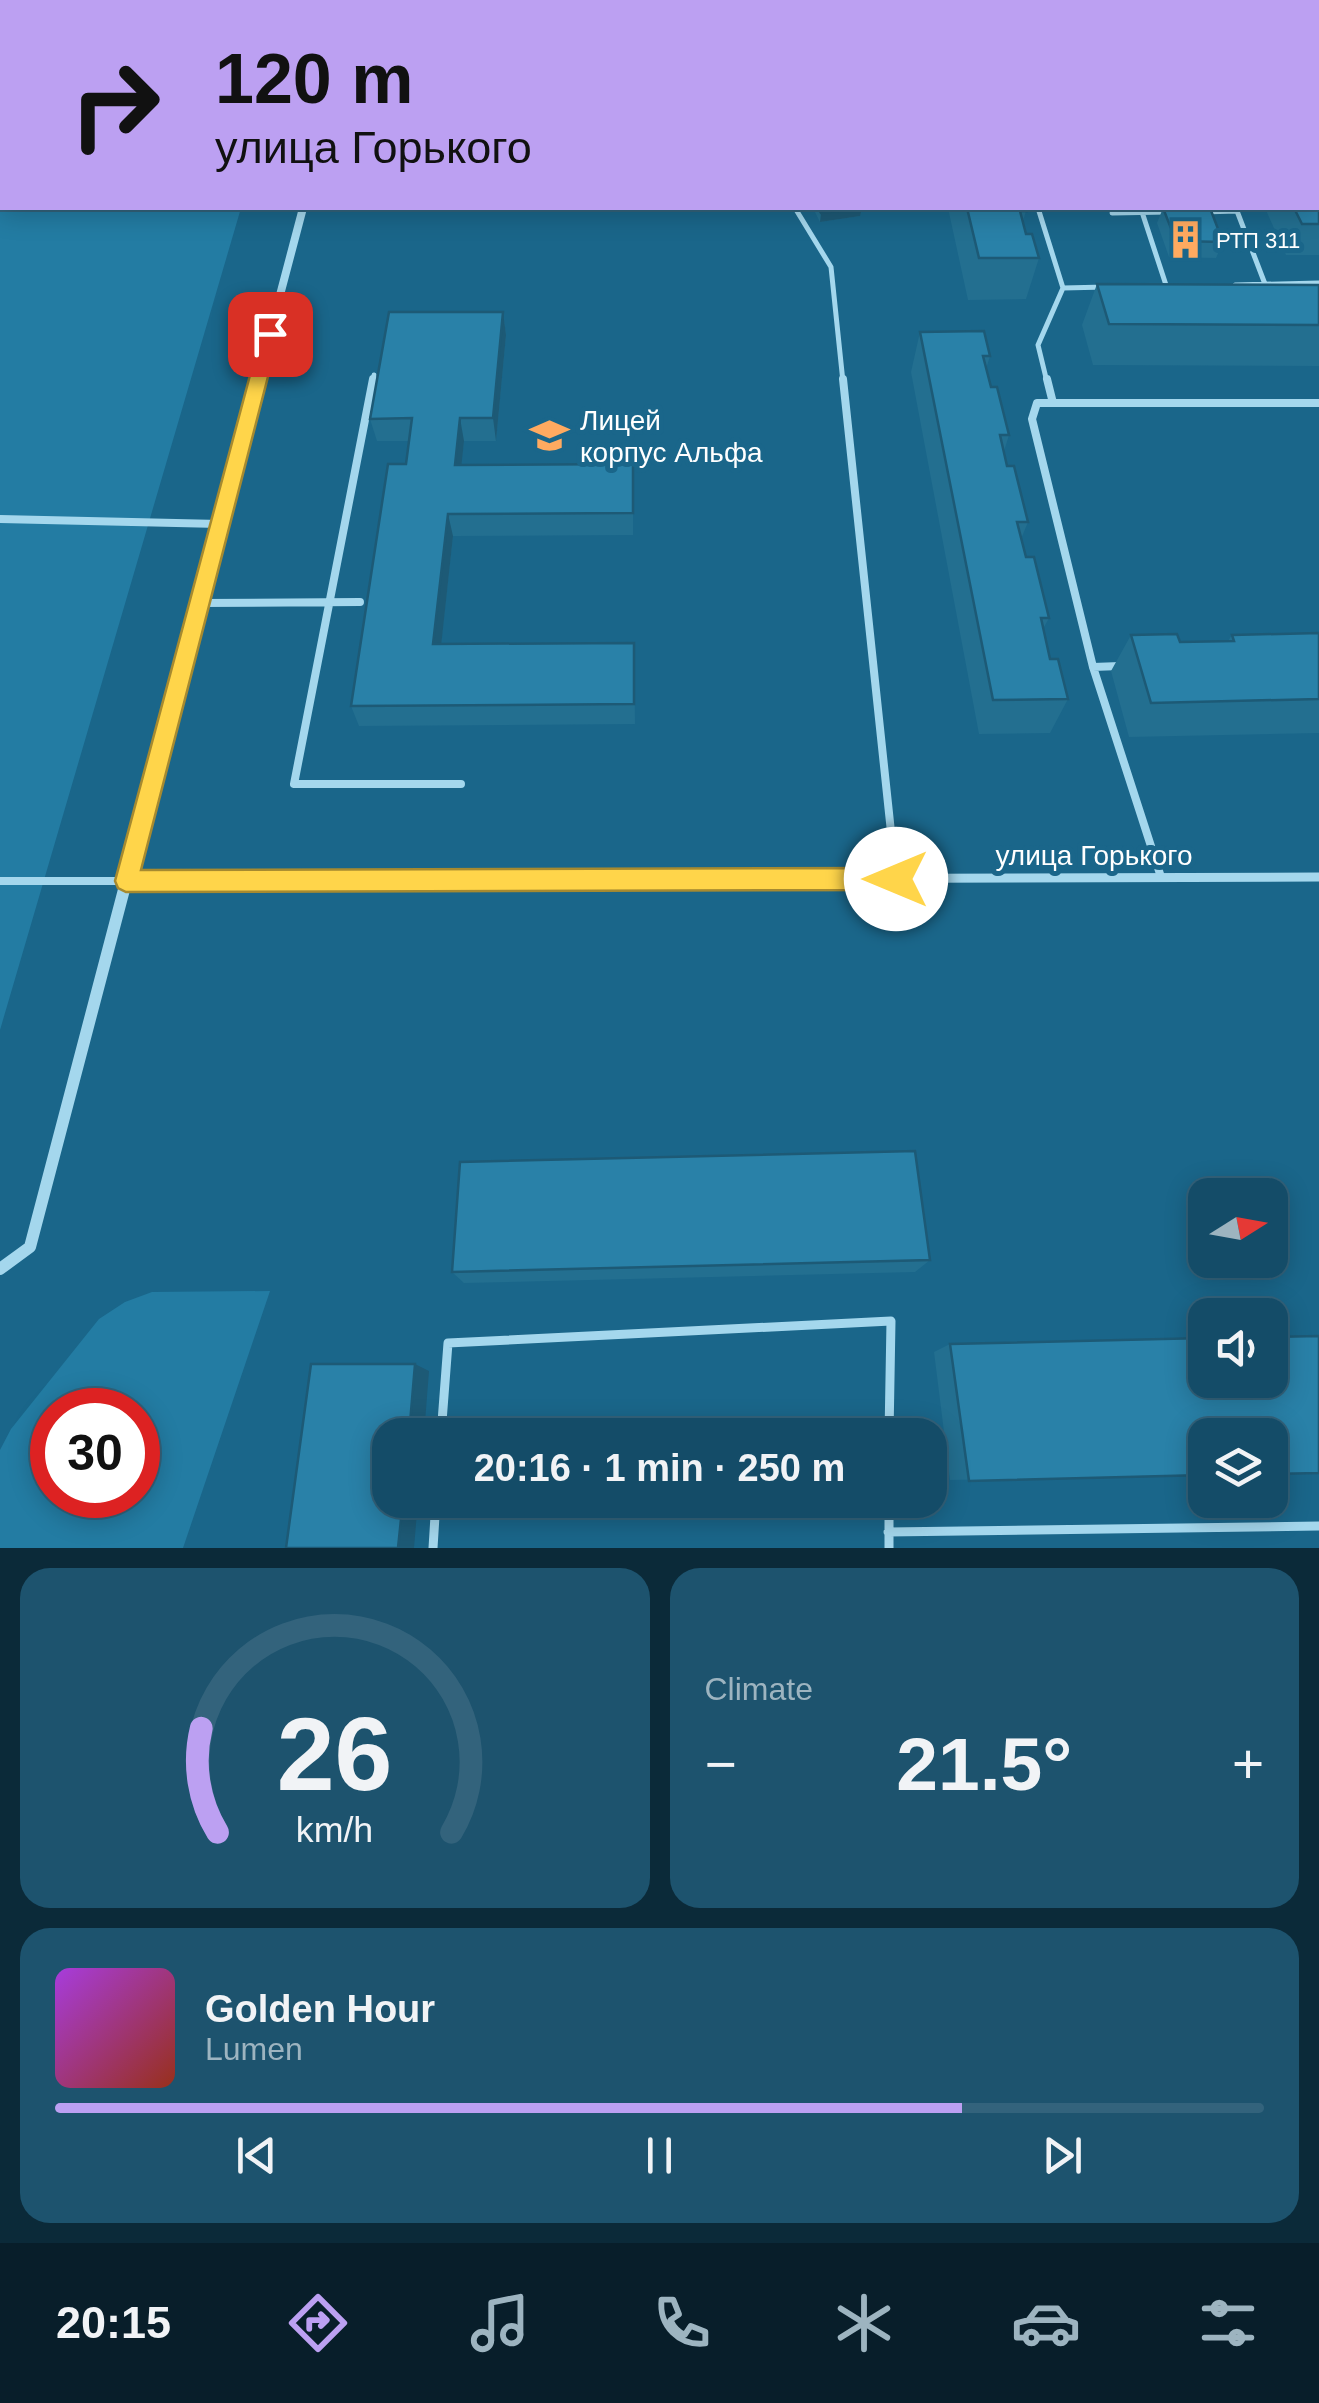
<!DOCTYPE html>
<meta charset="utf-8">
<style>
:root{--surface:#144c68;--page:#1d536e;--text:#f1f3f6;--muted:#9db4c0;--line:#33637c;--accent:#bca0f2}
body{margin:0;font-family:Helvetica,sans-serif;background:var(--page);color:var(--text);height:100vh;display:flex;flex-direction:column;font-size:38px;white-space:nowrap}
*{box-sizing:border-box;margin:0}
p{font-size:32px;color:var(--muted)}
.icon{flex:none;width:55px;height:55px;fill:none;stroke:currentColor;stroke-width:2;stroke-linecap:round;stroke-linejoin:round}
.map{position:relative;height:1548px;overflow:hidden}
.side{display:flex;flex-direction:column;gap:20px;padding:20px;background:#0b2a39;flex:1}
.side>*{flex:none}
.hud{position:absolute;left:0px;top:0px;width:1320px;height:210px;box-shadow:0 5px 25px #0003,0 0 0 2px var(--line);background:#bca0f2;color:#111;overflow:hidden}
.needle{width:65px;rotate:79deg}
.fabs{position:absolute;left:1188px;top:1178px;display:grid;gap:20px}
.fabs a{display:grid;place-items:center;width:100px;height:100px;border-radius:20px;background:var(--surface);box-shadow:0 5px 25px #0003,0 0 0 2px var(--line);font-size:50px}
.speed{position:absolute;left:30px;top:1388px;display:flex;gap:20px;font-size:50px;font-weight:700;text-align:center}
.speed>*{display:grid;place-content:center;width:130px;height:130px;border-radius:50%;background:var(--surface);box-shadow:0 5px 25px #0003,0 0 0 2px var(--line);line-height:1}
.speed .limit{border:15px solid #d22;background:#fff;color:#111}
.pin{position:absolute;display:grid;place-items:center;width:85px;height:85px;color:#fff;margin:-42px;border-radius:20px;box-shadow:0 5px 15px #0006}
.me{position:absolute;width:110px;margin:-55px;rotate:270deg;stroke-linejoin:round;filter:drop-shadow(0 0 8px #0008)}
.turn{display:flex;align-items:center;gap:35px;height:210px;padding:0 50px;font-size:45px}
.turn .icon{width:130px;height:130px;stroke-width:2.5}
.turn b{display:block;font-size:70px;line-height:85px}
.big{font-size:75px;font-weight:700;line-height:1.1}
.side .widget{flex:1;display:flex;flex-direction:column;justify-content:center;gap:15px;min-width:0;padding:0 35px;border-radius:30px;background:var(--page)}
.side .dial{align-items:center;gap:0}
.dial svg{height:260px;overflow:visible;fill:none;stroke:var(--line);stroke-width:7;stroke-linecap:round;text-anchor:middle}
.dial text{fill:var(--text);stroke:none}
.song{display:flex;align-items:center;gap:30px}
.cover{width:120px;height:120px;border-radius:15px;background:linear-gradient(135deg,hsl(280 70% 55%),hsl(10 70% 35%))}
.played{height:10px;border-radius:5px;background:linear-gradient(90deg,var(--accent) 75%,var(--line) 75%)}
.keys{display:flex;justify-content:space-around;direction:ltr}
.heat{display:flex;justify-content:space-between;align-items:center;font-size:55px;direction:ltr}
.side .tiles{flex:1;display:grid;gap:20px;grid-template-columns:1fr 1fr}
.widget:last-child{grid-column:span 2}
.trip{position:absolute;left:372px;top:1418px;width:575px;height:100px;border-radius:30px;background:var(--surface);box-shadow:0 5px 25px #0003,0 0 0 2px var(--line);font-weight:700;line-height:100px;text-align:center}
.menu{display:flex;height:160px;justify-content:space-around;align-items:center;background:#081e2a;color:var(--muted)}
.menu .icon{width:70px;height:70px}
.menu .active{color:var(--accent)}
.menu b{font-size:45px;color:var(--text)}
.map>svg:first-child{display:block}
.green{fill:#237ca3;fill-rule:evenodd}
.lines{fill:none;stroke-linecap:round;stroke-linejoin:round}
.lane-far2{stroke:#a4d7ed;stroke-width:5}
.lane-far1{stroke:#a4d7ed;stroke-width:8}
.lane{stroke:#a4d7ed;stroke-width:9}
.street-far2{stroke:#a4d7ed;stroke-width:8}
.street-far1{stroke:#a4d7ed;stroke-width:9}
.street{stroke:#a4d7ed;stroke-width:12}
.wall{fill:#236f90}
.shaded-wall{fill:#1d5a76}
.building{fill:#2981a8;stroke:#1d5a76;stroke-width:2.5}
.route{fill:#ffd54a;stroke:#a68a30;stroke-width:2.5}
.labels{text-anchor:middle;dominant-baseline:central;stroke-width:10;stroke-linejoin:round;paint-order:stroke}
.far-poi-label{font-size:22px;fill:#fff;stroke:#1a668a;text-anchor:start}
.poi-label{font-size:28px;fill:#fff;stroke:#1a668a;text-anchor:start}
.street-label{font-size:28px;fill:#fff;stroke:#1a668a}
</style>
<div class="map">
<svg width="1319" height="1548" viewBox="0 0 1319 1548">
<rect width="100%" height="100%" fill="#1a668a"/>
<path class="green" d="M 0,0 L 302,0 L 2,2 L 2,208 L 241,208 L 0,1030 Z
M 270,1291 L 183,1548 L 0,1548 L 0,1450 L 11,1429 L 99,1319 L 125,1302 L 152,1292 ZM 52,1410 L 138,1410 L 138,1495 L 52,1495 Z"/>
<g class="lines">
<path class="lane-far2" d="M 795,208 L 831,267 L 843,382
M 1038,208 L 1063,288
M 1142,212 L 1166,285
M 1202,212 L 1237,211 L 1265,284
M 1112,213 L 1168,212
M 1235,285 L 1319,283
M 373,382 L 374,375
M 1047,382 L 1038,345 L 1063,288 L 1106,287"/>
<path class="lane-far1" d="M 373,379 L 294,784 L 461,784
M 843,379 L 896,879
M 1047,379 L 1053,403
M 0,519 L 220,524
M 199,603 L 360,602
M 1093,667 L 1120,666
M 1161,877 L 1093,667 L 1032,419 L 1037,403 L 1319,403
M 0,881 L 126,881"/>
<path class="lane" d="M 441,1435 L 448,1343 L 891,1321 L 889,1435
M 889,1500 L 889,1548
M 888,1532 L 1319,1526
M 433,1548 L 436,1500"/>
<path class="street-far2" d="M 257,382 L 303,208"/>
<path class="street-far1" d="M 126,881 L 1319,877
M 125,884 L 258,379"/>
<path class="street" d="M 0,1269 L 30,1247 L 126,882"/>
</g>
<path class="wall" d="M 856,0 L 907,0 L 906,2 L 856,2 Z
M 1241,0 L 1319,0 L 1319,111 L 1318,111 L 1318,2 L 1243,2 Z
M 1319,142 L 1319,255 L 1286,255 L 1265,208 L 1318,208 Z
M 813,208 L 861,208 L 860,216 L 820,222 Z
M 948,208 L 1025,208 L 1026,211 L 1023,221 L 1026,234 L 1039,258 L 1026,299 L 968,300 Z
M 1163,208 L 1223,242 L 1216,258 L 1169,257 L 1157,223 Z
M 1097,284 L 1319,285 L 1319,366 L 1093,365 L 1082,325 Z
M 503,312 L 506,335 L 496,441 L 464,441 L 461,465 L 633,464 L 633,535 L 453,536 L 441,644 L 634,643 L 635,724 L 359,726 L 351,706 L 406,464 L 409,441 L 377,441 L 370,419 Z
M 920,332 L 990,356 L 986,369 L 991,387 L 1009,435 L 1004,451 L 1007,466 L 1028,522 L 1021,539 L 1026,557 L 1049,618 L 1043,629 L 1050,659 L 1068,699 L 1050,733 L 979,734 L 911,372 Z
M 1319,633 L 1319,733 L 1129,737 L 1111,671 L 1131,635 L 1180,642 L 1228,641 L 1232,635 Z
M 930,1260 L 915,1272 L 464,1283 L 452,1272 Z
M 950,1344 L 1205,1475 L 950,1480 L 934,1352 Z"/>
<path class="shaded-wall" d="M 862,208 L 860,216 L 820,222 L 821,213 Z
M 503,312 L 506,335 L 496,441 L 493,418 Z
M 460,418 L 464,441 L 459,488 L 455,465 Z
M 448,514 L 453,536 L 439,665 L 433,644 Z
M 415,1364 L 429,1371 L 424,1435 L 409,1435 Z
M 403,1500 L 418,1500 L 414,1548 L 398,1548 Z"/>
<path class="building" d="M 454,0 L 502,0 L 502,2 L 454,2 Z
M 550,0 L 598,0 L 597,1 L 549,1 Z
M 918,0 L 966,0 L 967,2 L 919,2 Z
M 1287,0 L 1319,0 L 1319,59 L 1318,59 L 1318,2 L 1289,2 Z
M 1318,142 L 1319,142 L 1319,224 L 1302,224 L 1294,208 L 1318,208 Z
M 818,208 L 862,208 L 821,213 Z
M 967,208 L 1025,208 L 1026,211 L 1020,211 L 1026,234 L 1032,234 L 1039,258 L 979,258 Z
M 1163,208 L 1210,208 L 1223,242 L 1176,241 Z
M 1097,284 L 1319,285 L 1319,325 L 1109,324 Z
M 389,312 L 503,312 L 493,418 L 460,418 L 455,465 L 633,464 L 633,513 L 448,514 L 433,644 L 634,643 L 634,704 L 351,706 L 388,464 L 406,464 L 412,418 L 370,419 Z
M 984,331 L 990,356 L 983,356 L 991,387 L 997,387 L 1009,435 L 1000,435 L 1007,466 L 1014,466 L 1028,522 L 1017,522 L 1026,557 L 1034,557 L 1049,618 L 1041,618 L 1050,659 L 1058,659 L 1068,699 L 993,700 L 920,332 Z
M 1319,633 L 1319,699 L 1151,703 L 1131,635 L 1177,634 L 1180,642 L 1234,641 L 1232,635 Z
M 915,1151 L 930,1260 L 452,1272 L 460,1162 Z
M 1319,1336 L 1319,1473 L 1270,1474 L 1270,1435 L 1205,1435 L 1205,1475 L 969,1481 L 950,1344 L 1205,1338 L 1205,1380 L 1270,1380 L 1270,1337 Z
M 311,1364 L 415,1364 L 409,1435 L 390,1435 L 390,1500 L 403,1500 L 398,1548 L 286,1548 Z"/>
<path class="route" d="M 270,328 L 279,334 L 141,870 L 896,868 L 904,872 L 908,879 L 904,887 L 896,890 L 126,892 L 118,888 L 115,881 L 261,334 Z"/>
<defs>
<symbol id="building-bare" viewBox="-9 -9 18 18"><path d="M-4-6H4V6H1V3H-1V6H-4ZM-2.5-4.3h1.7v1.8h-1.7ZM.8-4.3h1.7v1.8H.8ZM-2.5-1h1.7V.8h-1.7ZM.8-1h1.7V.8H.8Z" fill="#ffaa60" stroke="#1a668a" stroke-width="2.5" paint-order="stroke"/></symbol>
<symbol id="school-bare" viewBox="-9 -9 18 18"><path d="M0-5L7-2L0 1L-7-2ZM-4 1L0 2.5L4 1V4Q0 6-4 4Z" fill="#ffaa60" stroke="#1a668a" stroke-width="2.5" paint-order="stroke"/></symbol>
</defs>
<g fill-rule="evenodd">
<use href="#building-bare" x="1158" y="212" width="55" height="55"/>
<use href="#school-bare" x="522" y="408" width="55" height="55"/>
</g>
<g class="labels">
<g class="far-poi-label">
<text x="1216" y="240">РТП 311</text>
</g>
<g class="poi-label">
<text x="580" y="420">Лицей<tspan x="580" dy="32">корпус Альфа</tspan></text>
</g>
<g class="street-label">
<text x="1094" y="855">улица Горького</text>
</g>
</g>
</svg>
<div class="fabs">
<a><svg class="needle" viewBox="-14 -14 28 28"><path d="M0-13l5 13h-10z" fill="#e53935"/><path d="M0 13l5-13h-10z" fill="#9db4c0"/></svg></a>
<a><svg class="icon" aria-label="sound" viewBox="0 0 24 24"><path d="M4 9h4l5-4v14l-5-4H4zM17 9q2 3 0 6"/></svg></a>
<a><svg class="icon" aria-label="layers" viewBox="0 0 24 24"><path d="M12 4l9 5-9 5-9-5zM3 14l9 5 9-5"/></svg></a>
</div>
<div class="speed"><div class="limit">30</div></div>
<div class="pin" style="left:270px;top:334px;background:#d93025"><svg class="icon" aria-label="arrive" viewBox="0 0 24 24"><path d="M6 21V4h12l-3 4 3 4H6"/></svg></div>
<svg class="me" style="left:896px;top:879px" viewBox="-20 -20 40 40"><circle r="19" fill="#fff"/><path d="M0-13L10 11 0 6-10 11z" fill="#ffd54a"/></svg>
<div class="trip">20:16 · 1 min · 250 m</div>
<div class="hud">
<div class="turn"><svg class="icon" aria-label="right" viewBox="0 0 24 24"><path d="M7 20v-9h11M14 6l5 5-5 5"/></svg><div><b>120 m</b>улица Горького</div></div>
</div>
</div>
<section class="side">
<div class="tiles">
<div class="widget dial"><svg viewBox="0 0 100 80">
<path d="M14 69A42 42 0 1 1 86 69"/>
<path d="M14 69A42 42 0 0 1 9 37" stroke="#bca0f2"/>
<text x="50" y="56" font-size="32" font-weight="700">26</text>
<text x="50" y="72" font-size="11">km/h</text>
</svg></div>
<div class="widget"><p>Climate</p>
<div class="heat"><a>−</a><b class="big">21.5°</b><a>+</a></div>
</div>
<div class="widget">
<div class="song"><i class="cover"></i><div><b>Golden Hour</b><p>Lumen</p></div></div>
<div class="played"></div>
<div class="keys"><svg class="icon" aria-label="previous" viewBox="0 0 24 24"><path d="M18 5L8 12l10 7zM5 5v14"/></svg><svg class="icon" aria-label="pause" viewBox="0 0 24 24"><path d="M8 5v14M16 5v14"/></svg><svg class="icon" aria-label="next" viewBox="0 0 24 24"><path d="M6 5l10 7-10 7zM19 5v14"/></svg></div>
</div>
</div>
</section>
<nav class="menu">
<b>20:15</b>
<svg class="icon active" aria-label="directions" viewBox="0 0 24 24"><path d="M12 3l9 9-9 9-9-9zM9 14v-3h6M13 9l2 2-2 2"/></svg>
<svg class="icon" aria-label="music" viewBox="0 0 24 24"><path d="M9 18V5l10-2v13"/><circle cx="6" cy="18" r="3"/><circle cx="16" cy="16" r="3"/></svg>
<svg class="icon" aria-label="phone" viewBox="0 0 24 24"><path d="M5 4h4l2 5-3 2q2 4 5 5l2-3 5 2v4C11 20 4 13 5 4z"/></svg>
<svg class="icon" aria-label="climate" viewBox="0 0 24 24"><path d="M12 3v18M4 7l16 10M4 17L20 7"/></svg>
<svg class="icon" aria-label="car" viewBox="0 0 24 24"><path d="M5 17H2v-5l4-1 3-4h7l3 4 3 1v5h-3M9 17h6M6 11h13"/><circle cx="7" cy="17" r="2"/><circle cx="17" cy="17" r="2"/></svg>
<svg class="icon" aria-label="filters" viewBox="0 0 24 24"><path d="M4 7h16M4 17h16"/><circle cx="9" cy="7" r="2"/><circle cx="15" cy="17" r="2"/></svg>
</nav>
